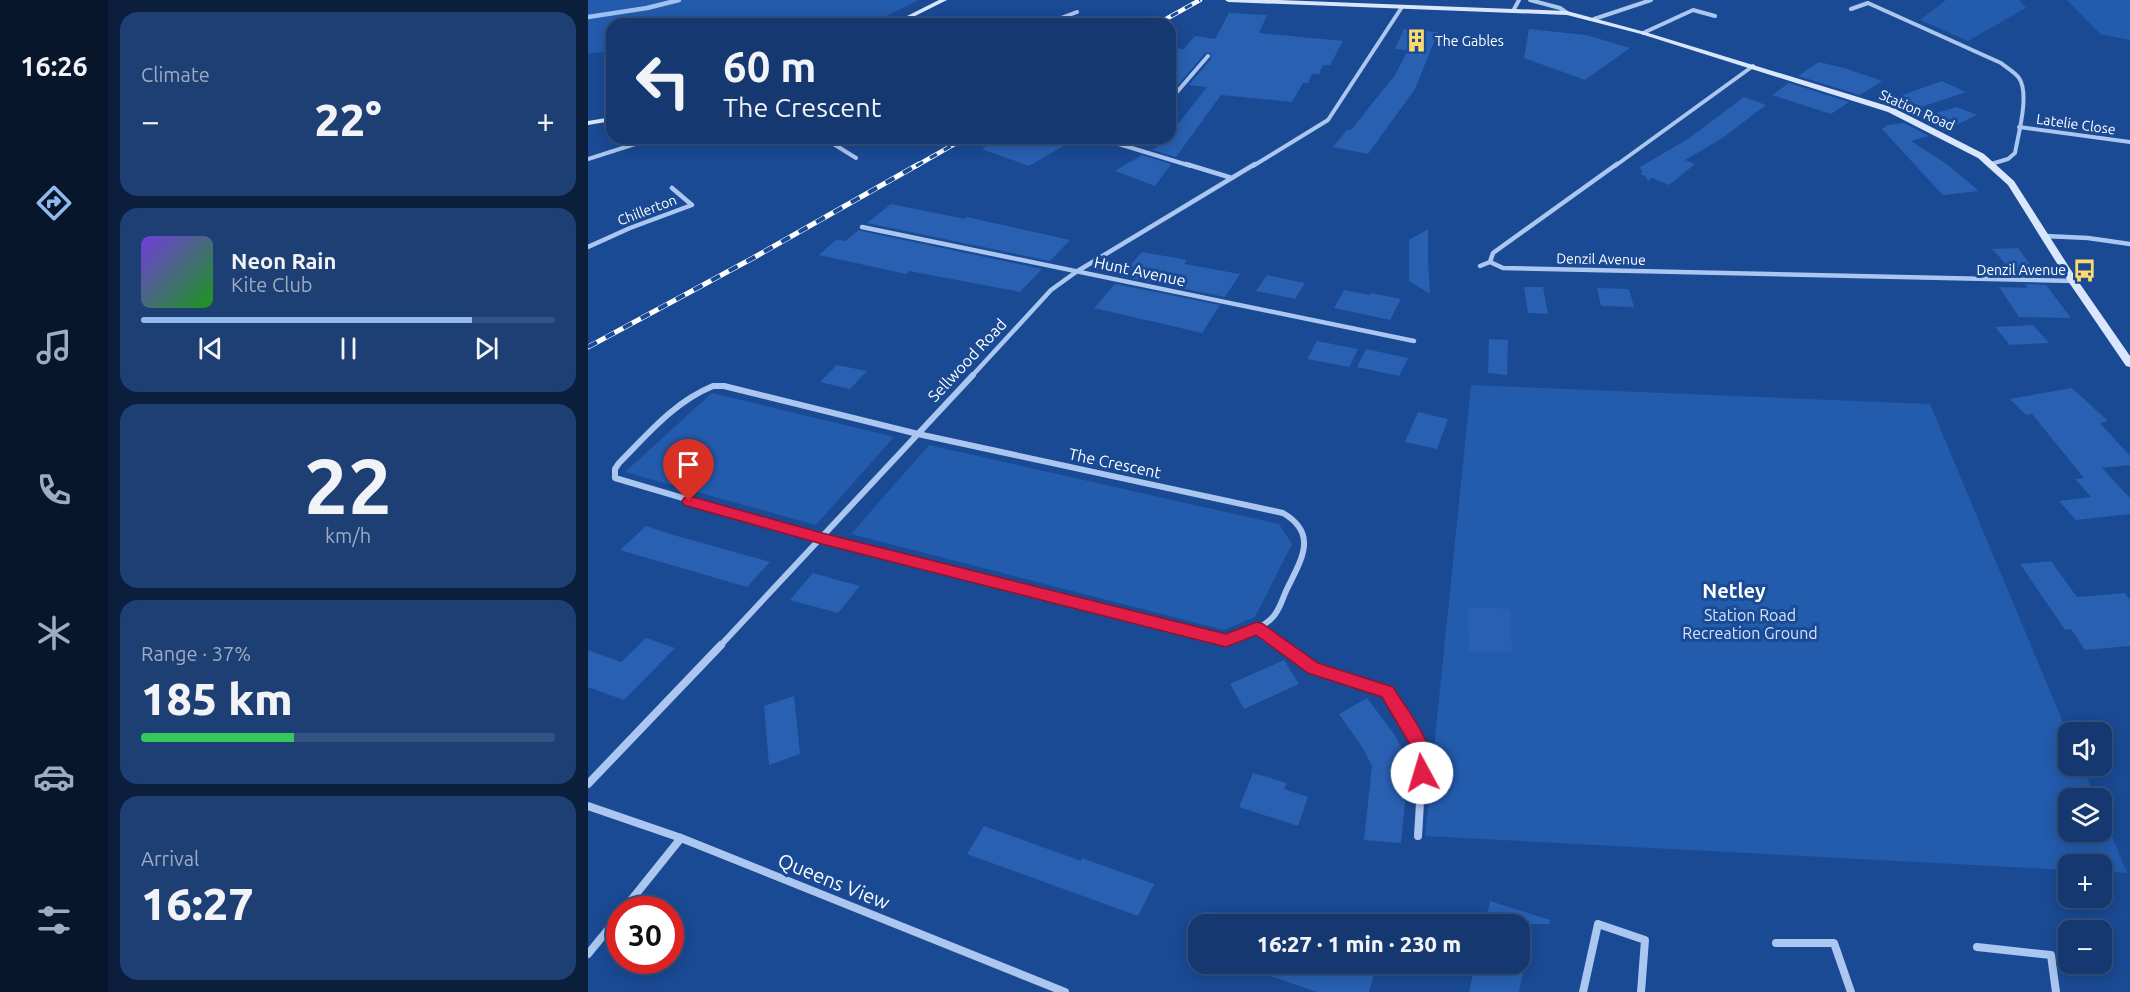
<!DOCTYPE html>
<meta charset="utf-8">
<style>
:root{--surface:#14386f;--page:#1d3f74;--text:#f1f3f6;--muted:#9dacc3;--line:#335282;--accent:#90b9f0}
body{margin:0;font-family:Ubuntu,sans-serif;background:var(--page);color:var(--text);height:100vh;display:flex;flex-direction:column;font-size:22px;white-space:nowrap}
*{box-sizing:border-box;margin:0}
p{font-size:20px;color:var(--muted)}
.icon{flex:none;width:33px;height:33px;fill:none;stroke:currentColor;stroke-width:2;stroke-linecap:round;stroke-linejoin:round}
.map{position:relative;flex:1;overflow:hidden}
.sheet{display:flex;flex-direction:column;gap:12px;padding:12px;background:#0b1f3d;width:480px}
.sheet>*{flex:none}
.banner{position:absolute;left:18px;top:18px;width:570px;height:126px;border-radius:18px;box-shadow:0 3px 15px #0003,0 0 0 2px var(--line);background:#14386f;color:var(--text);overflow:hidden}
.controls{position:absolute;left:1470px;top:722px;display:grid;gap:12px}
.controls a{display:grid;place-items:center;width:54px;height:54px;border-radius:12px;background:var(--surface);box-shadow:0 3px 15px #0003,0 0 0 2px var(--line);font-size:30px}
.speed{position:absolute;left:18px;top:896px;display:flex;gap:12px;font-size:30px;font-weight:700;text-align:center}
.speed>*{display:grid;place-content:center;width:78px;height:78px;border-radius:50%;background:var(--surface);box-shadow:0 3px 15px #0003,0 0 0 2px var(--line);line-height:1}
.speed .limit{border:9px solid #d22;background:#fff;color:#111}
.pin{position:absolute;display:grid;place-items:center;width:51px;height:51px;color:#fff;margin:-62px -26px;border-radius:50% 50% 50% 0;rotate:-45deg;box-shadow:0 0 6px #0007}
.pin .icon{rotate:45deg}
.me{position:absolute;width:66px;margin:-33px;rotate:354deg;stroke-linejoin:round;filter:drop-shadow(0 0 4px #0008)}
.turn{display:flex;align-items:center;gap:21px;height:126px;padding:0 18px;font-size:27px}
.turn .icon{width:78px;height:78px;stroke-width:2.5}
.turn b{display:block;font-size:42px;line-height:51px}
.big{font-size:45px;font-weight:800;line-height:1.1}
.sheet .widget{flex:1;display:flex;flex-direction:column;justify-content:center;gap:9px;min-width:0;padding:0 21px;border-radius:18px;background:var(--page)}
.sheet .dial{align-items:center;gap:0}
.dial b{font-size:78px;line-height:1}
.song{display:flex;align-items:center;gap:18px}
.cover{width:72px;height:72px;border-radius:9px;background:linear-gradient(135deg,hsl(260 70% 55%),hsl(120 70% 35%))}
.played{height:6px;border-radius:3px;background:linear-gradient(90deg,var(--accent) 80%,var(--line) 80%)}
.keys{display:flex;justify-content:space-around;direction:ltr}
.heat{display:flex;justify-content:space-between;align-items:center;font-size:33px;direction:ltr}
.charge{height:9px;border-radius:4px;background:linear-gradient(90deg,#34c759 37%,var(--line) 0)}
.trip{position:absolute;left:600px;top:914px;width:342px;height:60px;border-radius:18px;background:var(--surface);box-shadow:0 3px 15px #0003,0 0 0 2px var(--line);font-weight:800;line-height:60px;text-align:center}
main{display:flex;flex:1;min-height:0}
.tabs{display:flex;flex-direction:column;width:108px;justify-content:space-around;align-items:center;background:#08162c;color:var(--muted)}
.tabs .icon{width:42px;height:42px}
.tabs .active{color:var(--accent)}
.tabs b{font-size:27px;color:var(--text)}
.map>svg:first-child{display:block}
.green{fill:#235bad}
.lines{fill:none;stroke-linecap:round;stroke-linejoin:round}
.stream{stroke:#9ec2f2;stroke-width:4.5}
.building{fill:#2960b2}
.street-far3{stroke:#abc7f0;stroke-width:4}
.street-far2{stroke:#abc7f0;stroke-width:4.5}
.street-far1{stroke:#abc7f0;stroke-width:6}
.street{stroke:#abc7f0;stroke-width:8}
.secondary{fill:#d9e6fb;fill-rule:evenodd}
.rail-far1-casing{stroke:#fff;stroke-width:4.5}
.rail-casing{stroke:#fff;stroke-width:5}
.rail-far1{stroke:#1a4a94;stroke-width:3;stroke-dasharray:8;stroke-linecap:butt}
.rail{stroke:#1a4a94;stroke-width:4;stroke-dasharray:10;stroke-linecap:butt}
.route{fill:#e11d48;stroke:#92132f;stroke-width:1.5}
.labels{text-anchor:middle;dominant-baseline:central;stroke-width:6;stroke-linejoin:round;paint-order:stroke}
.far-poi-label{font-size:14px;fill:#fff;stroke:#1a4a94;text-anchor:start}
.far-street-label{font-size:14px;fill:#fff;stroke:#1a4a94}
.street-label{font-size:16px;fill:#fff;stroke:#1a4a94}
.park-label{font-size:16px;fill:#d2e3fb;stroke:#1a4a94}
.quarter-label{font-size:20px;font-weight:bold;fill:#fff;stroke:#1a4a94}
.near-street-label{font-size:20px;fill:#fff;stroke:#1a4a94}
</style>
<main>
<nav class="tabs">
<b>16:26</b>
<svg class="icon active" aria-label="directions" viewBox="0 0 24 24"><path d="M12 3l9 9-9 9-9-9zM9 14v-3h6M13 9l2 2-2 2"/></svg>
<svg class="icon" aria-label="music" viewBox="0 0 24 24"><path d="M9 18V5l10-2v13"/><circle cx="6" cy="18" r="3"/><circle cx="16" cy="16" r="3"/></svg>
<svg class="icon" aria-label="phone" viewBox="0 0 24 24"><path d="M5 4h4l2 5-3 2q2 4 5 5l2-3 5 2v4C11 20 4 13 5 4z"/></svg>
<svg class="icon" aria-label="climate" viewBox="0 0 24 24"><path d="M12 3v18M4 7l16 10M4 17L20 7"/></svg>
<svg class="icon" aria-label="car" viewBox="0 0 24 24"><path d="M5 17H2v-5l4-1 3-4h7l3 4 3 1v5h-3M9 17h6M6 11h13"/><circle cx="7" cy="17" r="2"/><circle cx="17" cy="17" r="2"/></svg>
<svg class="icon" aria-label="filters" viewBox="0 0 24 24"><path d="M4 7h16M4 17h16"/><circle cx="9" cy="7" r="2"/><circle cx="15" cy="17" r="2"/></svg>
</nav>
<section class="sheet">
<div class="widget"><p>Climate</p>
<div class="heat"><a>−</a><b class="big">22°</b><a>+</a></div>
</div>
<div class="widget">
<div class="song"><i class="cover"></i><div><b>Neon Rain</b><p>Kite Club</p></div></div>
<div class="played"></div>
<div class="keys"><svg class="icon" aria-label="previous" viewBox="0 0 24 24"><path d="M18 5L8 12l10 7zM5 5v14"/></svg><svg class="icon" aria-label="pause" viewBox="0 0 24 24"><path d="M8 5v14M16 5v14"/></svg><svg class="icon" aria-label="next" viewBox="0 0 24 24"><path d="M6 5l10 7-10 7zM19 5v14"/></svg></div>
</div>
<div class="widget dial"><b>22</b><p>km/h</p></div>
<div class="widget"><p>Range · 37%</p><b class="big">185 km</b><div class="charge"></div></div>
<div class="widget"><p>Arrival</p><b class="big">16:27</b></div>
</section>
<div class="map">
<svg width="1542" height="992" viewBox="0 0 1542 992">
<rect width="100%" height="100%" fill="#1a4a94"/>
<path class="green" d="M 0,0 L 331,0 L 282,24 L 24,24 L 24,51 L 0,54 Z
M 1358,0 L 1431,0 L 1438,8 L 1380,41 L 1332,20 Z
M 1479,0 L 1542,0 L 1542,40 L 1512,34 Z
M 883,385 L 1342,404 L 1480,734 L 1480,765 L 1494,765 L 1507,798 L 1480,798 L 1480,831 L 1514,831 L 1514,812 L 1539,873 L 1514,871 L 1514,864 L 1480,864 L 1480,870 L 837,836 Z
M 124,393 L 306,437 L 228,525 L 37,472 Z
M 341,445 L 691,524 L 704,544 L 667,617 L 636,630 L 263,534 Z"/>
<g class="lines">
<path class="stream" d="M 0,17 L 59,8 L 91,0"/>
</g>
<path class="building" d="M 641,13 L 679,15 L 671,33 L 755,41 L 742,65 L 735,65 L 731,74 L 724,74 L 720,83 L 715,83 L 704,102 L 633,95 L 588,157 L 564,150 L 582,139 L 582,120 L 591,123 L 619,87 L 601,85 L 623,59 L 623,53 L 617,53 L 591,84 L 582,83 L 582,48 L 596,49 L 607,36 L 627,39 Z
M 816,29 L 850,32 L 827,89 L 780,154 L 745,147 L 759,130 L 763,130 L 807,75 L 820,50 L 807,49 Z
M 941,29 L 998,35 L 1042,48 L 997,80 L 936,58 Z
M 1231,62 L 1256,68 L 1294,81 L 1272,95 L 1210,76 Z
M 1354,81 L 1378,92 L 1333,107 L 1306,98 Z
M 1201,83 L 1261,102 L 1243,114 L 1184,95 Z
M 1156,97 L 1178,105 L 1133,139 L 1097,160 L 1107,164 L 1081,185 L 1064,178 L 1060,181 L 1057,176 L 1052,174 L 1054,172 L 1052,167 L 1100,139 Z
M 1369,107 L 1389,115 L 1356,131 L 1331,118 Z
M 1316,123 L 1341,136 L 1323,141 L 1360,165 L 1391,191 L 1356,195 L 1351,191 L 1294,129 L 1299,125 Z
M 413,138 L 489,138 L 441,166 L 394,149 Z
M 554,155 L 583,164 L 567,186 L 527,171 Z
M 303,204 L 377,219 L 379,217 L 482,240 L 462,261 L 279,223 Z
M 840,229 L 840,259 L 842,294 L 821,281 L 821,240 Z
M 271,230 L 273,231 L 454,269 L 432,292 L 321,271 L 318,274 L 231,255 L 248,240 L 257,241 Z
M 1430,248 L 1451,276 L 1428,275 L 1404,249 Z
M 554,252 L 599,260 L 596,264 L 652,274 L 637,297 L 533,276 Z
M 679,275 L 717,283 L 707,299 L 668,291 Z
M 527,284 L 632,305 L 614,333 L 506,308 Z
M 1437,284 L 1458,285 L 1483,318 L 1431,317 L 1411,287 L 1440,288 Z
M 936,287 L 955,287 L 960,314 L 940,313 Z
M 1009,288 L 1041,289 L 1046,307 L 1013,306 Z
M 756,290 L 782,295 L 783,293 L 813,299 L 802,320 L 746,308 Z
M 1445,325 L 1461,343 L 1422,345 L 1407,327 Z
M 901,339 L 920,340 L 919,375 L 900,373 Z
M 729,341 L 749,345 L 770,349 L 761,367 L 719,359 Z
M 778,349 L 820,358 L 811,376 L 769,367 Z
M 249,365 L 279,371 L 262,389 L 232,382 Z
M 1484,388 L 1520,421 L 1512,423 L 1542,456 L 1542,465 L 1514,468 L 1542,498 L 1542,514 L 1488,520 L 1471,501 L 1503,497 L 1487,479 L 1496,478 L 1444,414 L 1438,415 L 1422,399 Z
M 830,412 L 860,419 L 849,449 L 817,442 Z
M 58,526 L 89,536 L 182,562 L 159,587 L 32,550 Z
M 1463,561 L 1489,597 L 1537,593 L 1542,600 L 1542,646 L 1497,650 L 1483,629 L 1477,630 L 1432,564 Z
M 225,573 L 253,581 L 272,586 L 250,613 L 202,600 Z
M 880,607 L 922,609 L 924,653 L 881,651 Z
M 58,638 L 87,648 L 36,700 L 0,687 L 0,650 L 33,662 Z
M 696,660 L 711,684 L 656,709 L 642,684 Z
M 206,696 L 212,754 L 181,765 L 176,706 Z
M 779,698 L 806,734 L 821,761 L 813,843 L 776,840 L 784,766 L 774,747 L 751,714 Z
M 665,773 L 699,783 L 696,789 L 720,797 L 710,826 L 651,807 Z
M 396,826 L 493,861 L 494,858 L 566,884 L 550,916 L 379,854 Z
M 902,901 L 962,920 L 961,924 L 897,924 Z
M 654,963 L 754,963 L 786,974 L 781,992 L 729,992 L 654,966 Z
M 887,963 L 937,963 L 931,992 L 881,992 Z"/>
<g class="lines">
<path class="street-far3" d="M 942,0 L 972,8 L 979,13
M 1263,9 L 1280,3 L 1413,63 C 1419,68 1427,72 1431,78 C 1442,94 1430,135 1427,153 L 1420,159 L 1403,164
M 925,11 L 931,0
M 1006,19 L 1063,0
M 313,20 L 330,24
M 388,24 L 408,20 L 424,24
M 457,24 L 489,12
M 1055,33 L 1105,10 L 1127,16
M 582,100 L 620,56
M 1431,127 L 1542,142
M 236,138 L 268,158
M 511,138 L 603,166
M 0,159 L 47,144
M 665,166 L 740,120 L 814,7
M 1027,166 L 1165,66"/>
<path class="street-far2" d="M 598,164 L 644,178
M 1029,164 L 905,253 L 902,262 L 915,268 L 1485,281
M 274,227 L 826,341
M 1457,236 L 1500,238 L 1542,244
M 0,247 L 42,228 L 104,205 L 84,188
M 892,266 L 902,262
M 383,377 L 463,290 L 488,272 L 667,164"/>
<path class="street-far1" d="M 125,386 L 136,386 L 330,434 L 695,513 C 731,534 713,560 699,589 C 694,599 692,610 684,618 C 672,630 654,636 638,640 L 234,539 L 27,478 L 27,469 L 31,463 C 60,434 86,402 125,386 Z
M 669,628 L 695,647
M 131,647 L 385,375"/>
<path class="street" d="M 693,645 L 725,668 L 800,692 L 835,752 L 830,836
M 0,784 L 133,645
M 0,806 L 93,838 L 477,992
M 36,909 L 93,838
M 1188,943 L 1246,943 L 1263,992
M 1389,947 L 1463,955 L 1468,992
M 0,954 L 32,915
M 995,992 L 1010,924 L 1057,940 L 1053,992"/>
<path class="secondary" d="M 351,0 L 359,0 L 311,24 L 303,24 Z
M 637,0 L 691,0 L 979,11 L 1057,32 L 1306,108 L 1396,154 L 1426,181 L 1490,281 L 1542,356 L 1542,367 L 1538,366 L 1480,281 L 1420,185 L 1390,158 L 1300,112 L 1053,34 L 979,15 L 640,2 Z
M 24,117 L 24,121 L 0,125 L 0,121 Z"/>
<defs>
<path id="rail-far1" d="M 569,24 L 612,0
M 328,166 L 377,138"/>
<path id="rail" d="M 0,347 L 165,258 L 331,164"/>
</defs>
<use href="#rail-far1" class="rail-far1-casing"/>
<use href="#rail" class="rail-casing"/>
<use href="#rail-far1" class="rail-far1"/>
<use href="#rail" class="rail"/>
</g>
<path class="route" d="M 101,496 L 234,533 L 638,634 L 669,622 L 675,624 L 730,663 L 805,687 C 820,712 853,749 840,778 L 834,781 L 828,778 L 825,773 L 827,753 L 794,697 L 720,673 L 668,635 L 638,647 L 234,544 L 96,505 L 94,501 L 96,498 Z"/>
<defs>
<symbol id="building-bare" viewBox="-9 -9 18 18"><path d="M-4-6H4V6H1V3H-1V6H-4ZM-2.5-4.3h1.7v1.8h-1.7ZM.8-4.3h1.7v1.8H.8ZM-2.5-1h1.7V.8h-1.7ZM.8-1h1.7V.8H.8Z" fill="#ffda6a" stroke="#1a4a94" stroke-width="2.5" paint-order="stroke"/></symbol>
<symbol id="bus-bare" viewBox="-9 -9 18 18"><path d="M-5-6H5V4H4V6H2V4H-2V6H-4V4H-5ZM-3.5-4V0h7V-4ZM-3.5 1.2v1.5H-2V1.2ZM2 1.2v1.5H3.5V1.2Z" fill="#ffda6a" stroke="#1a4a94" stroke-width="2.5" paint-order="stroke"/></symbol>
</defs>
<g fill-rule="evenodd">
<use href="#building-bare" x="812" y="24" width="33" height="33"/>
<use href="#bus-bare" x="1480" y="254" width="33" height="33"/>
</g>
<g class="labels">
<g class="far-poi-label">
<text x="847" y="41">The Gables</text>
<text x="1478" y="270" text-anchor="end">Denzil Avenue</text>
</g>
<g class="far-street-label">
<text transform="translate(1329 110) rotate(24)">Station Road</text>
<text transform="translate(1488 124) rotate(8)">Latelie Close</text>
<text transform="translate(59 210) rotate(-21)">Chillerton</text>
<text transform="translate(1013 259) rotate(1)">Denzil Avenue</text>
</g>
<g class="street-label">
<text transform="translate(552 271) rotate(12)">Hunt Avenue</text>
<text transform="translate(379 360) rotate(-47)">Sellwood Road</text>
<text transform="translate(527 463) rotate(12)">The Crescent</text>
</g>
<g class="park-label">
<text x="1162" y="615">Station Road<tspan x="1162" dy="18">Recreation Ground</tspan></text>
</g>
<g class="quarter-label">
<text x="1146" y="590">Netley</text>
</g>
<g class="near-street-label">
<text transform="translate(246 881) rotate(22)">Queens View</text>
</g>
</g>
</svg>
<div class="controls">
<a><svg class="icon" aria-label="sound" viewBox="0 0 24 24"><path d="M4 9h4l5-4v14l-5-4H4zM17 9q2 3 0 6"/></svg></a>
<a><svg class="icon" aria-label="layers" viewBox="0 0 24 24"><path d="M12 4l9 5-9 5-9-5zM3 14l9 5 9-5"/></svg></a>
<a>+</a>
<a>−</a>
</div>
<div class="speed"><div class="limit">30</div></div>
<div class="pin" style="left:101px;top:501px;background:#d93025"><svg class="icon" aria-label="arrive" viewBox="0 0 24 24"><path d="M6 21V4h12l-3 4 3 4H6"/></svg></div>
<svg class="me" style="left:834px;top:773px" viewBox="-20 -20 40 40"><circle r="19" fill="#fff"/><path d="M0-13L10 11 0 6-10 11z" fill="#e11d48"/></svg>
<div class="trip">16:27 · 1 min · 230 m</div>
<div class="banner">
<div class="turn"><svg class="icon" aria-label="left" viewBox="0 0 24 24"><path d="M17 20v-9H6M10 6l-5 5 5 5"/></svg><div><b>60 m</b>The Crescent</div></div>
</div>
</div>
</main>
